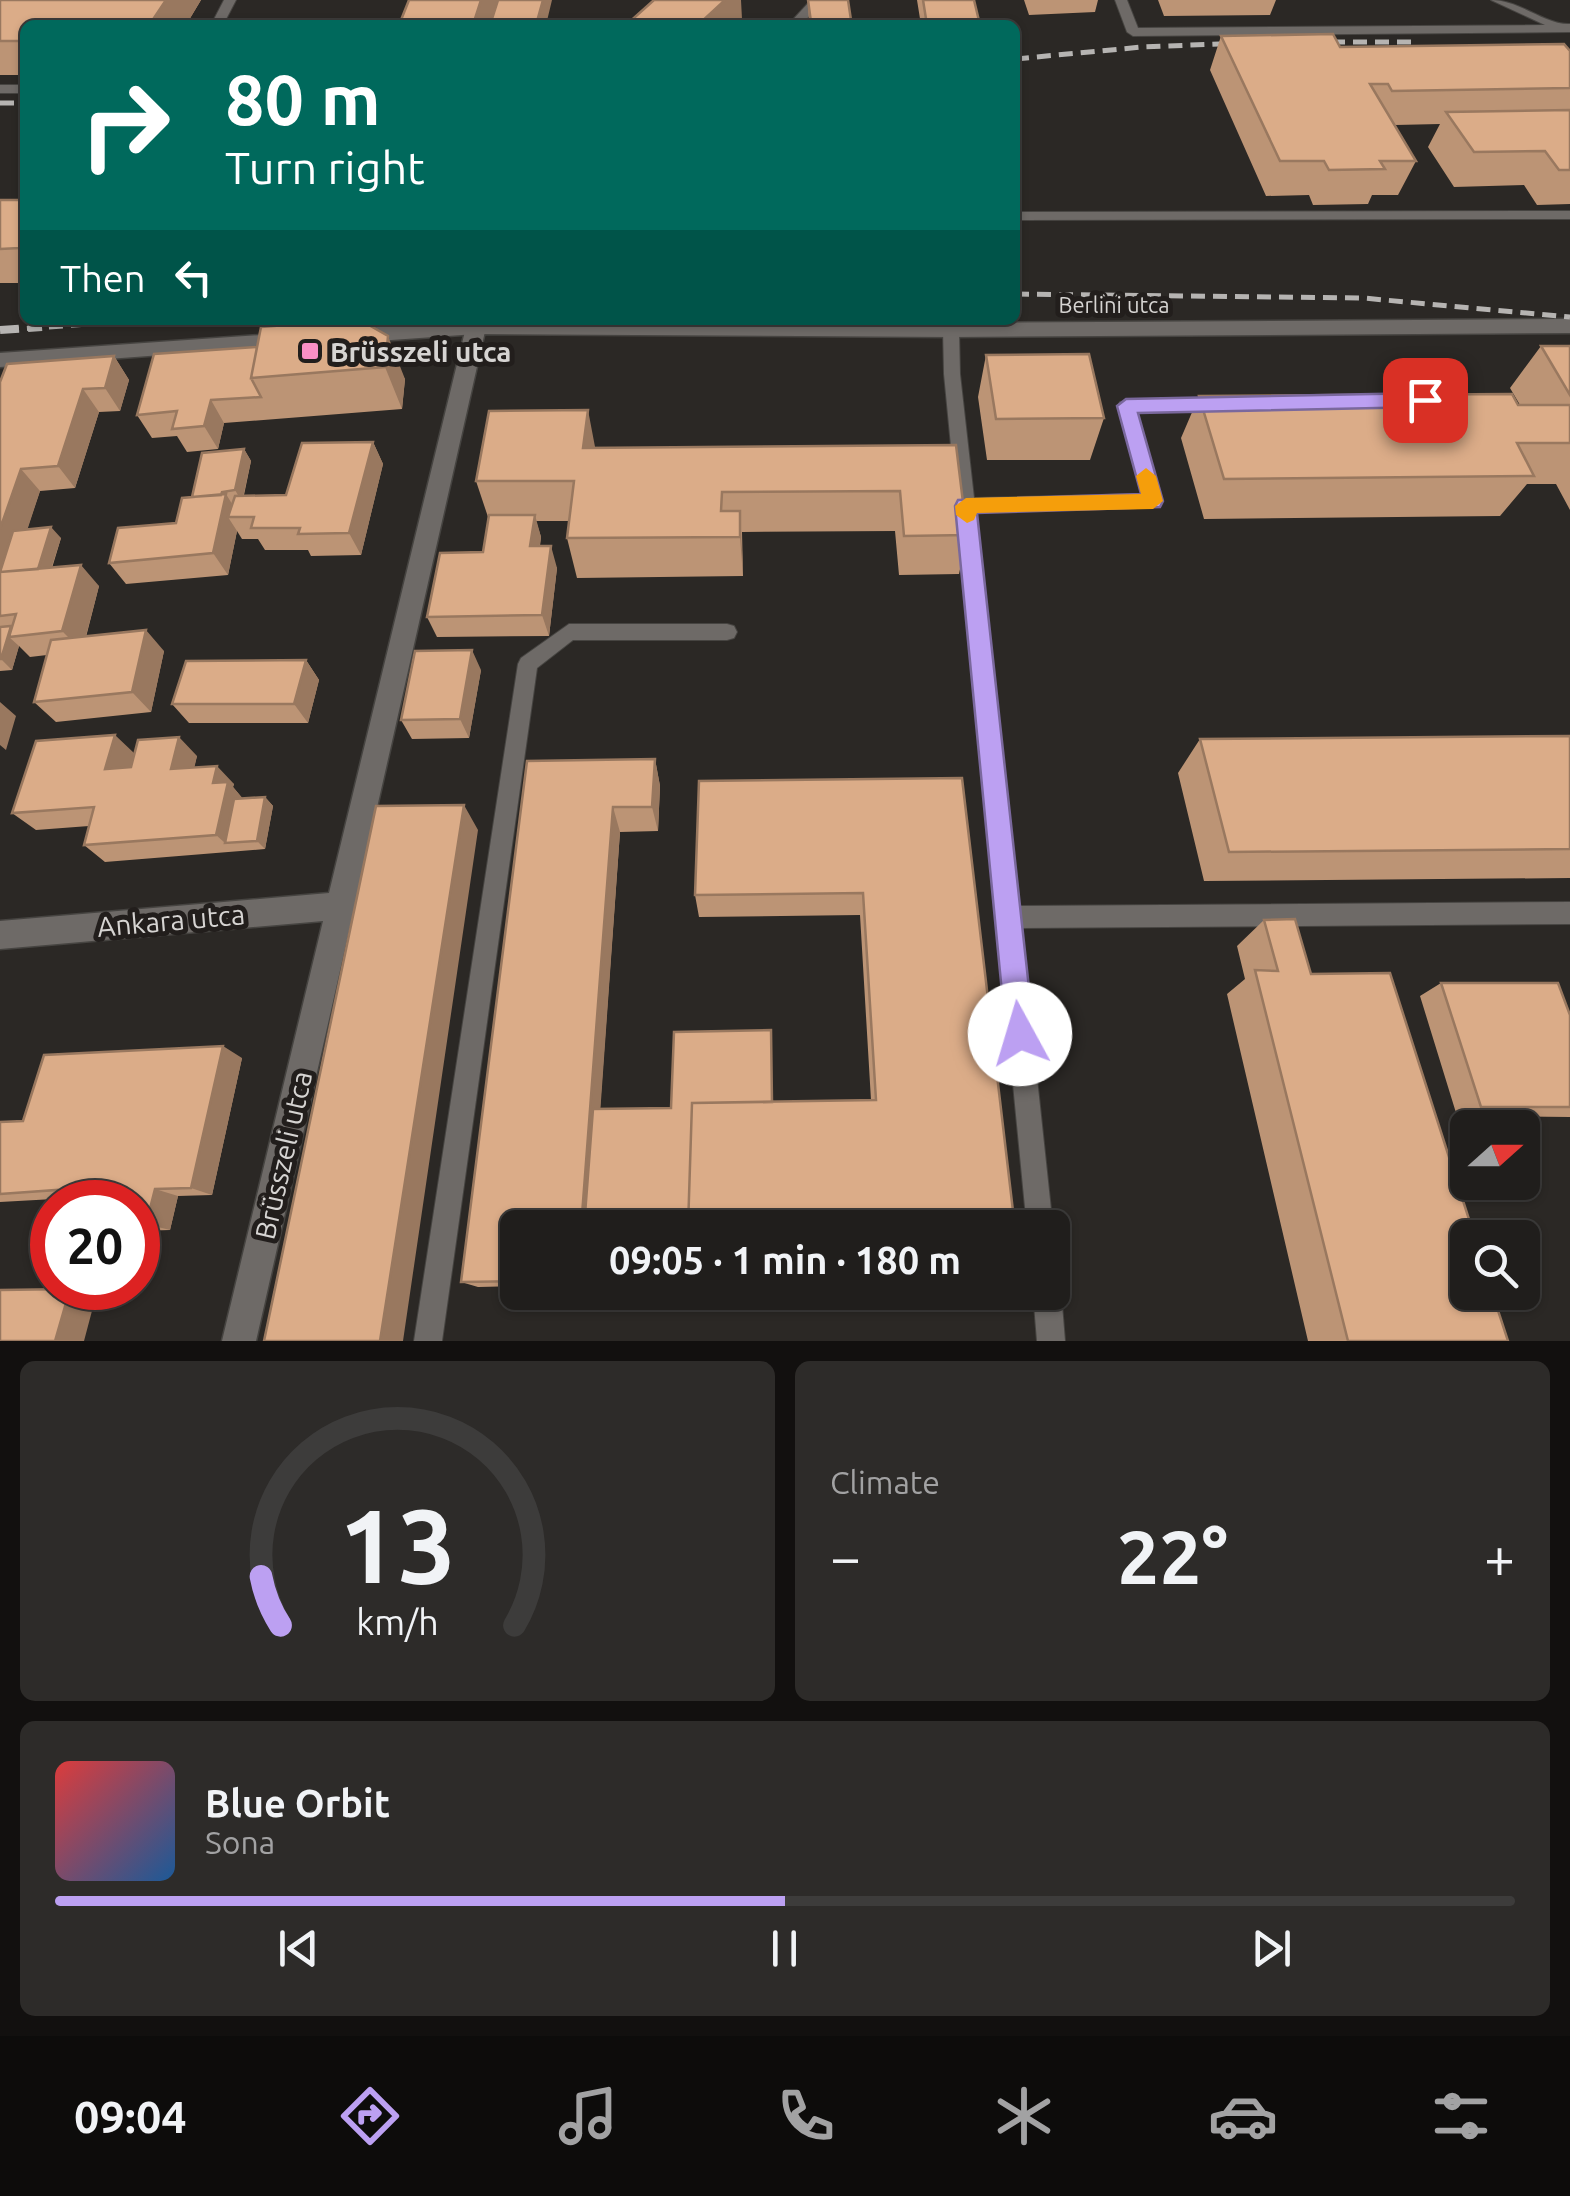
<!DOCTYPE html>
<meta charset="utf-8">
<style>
:root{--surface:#201e1c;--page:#2d2b29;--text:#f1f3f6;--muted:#a2a2a3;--line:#3d3c3b;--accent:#bca0f2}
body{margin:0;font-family:Ubuntu,sans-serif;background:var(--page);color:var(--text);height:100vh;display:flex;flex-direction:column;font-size:38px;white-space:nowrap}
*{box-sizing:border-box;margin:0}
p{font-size:32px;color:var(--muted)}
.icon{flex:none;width:55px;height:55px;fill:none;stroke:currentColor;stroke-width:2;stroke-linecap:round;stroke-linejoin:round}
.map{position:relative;height:1341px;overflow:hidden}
.sheet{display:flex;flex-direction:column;gap:20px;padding:20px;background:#12100f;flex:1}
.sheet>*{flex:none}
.top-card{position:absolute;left:20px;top:20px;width:1000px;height:305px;border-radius:15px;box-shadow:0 2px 8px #0004,0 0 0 2px var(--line);background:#00695c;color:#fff;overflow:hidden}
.needle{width:65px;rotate:69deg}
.controls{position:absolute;left:1450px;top:1110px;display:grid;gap:20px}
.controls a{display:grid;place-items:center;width:90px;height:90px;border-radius:15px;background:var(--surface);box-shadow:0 2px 8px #0004,0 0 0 2px var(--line);font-size:50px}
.speed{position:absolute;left:30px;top:1180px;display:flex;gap:20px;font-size:50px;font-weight:700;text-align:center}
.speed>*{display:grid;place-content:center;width:130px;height:130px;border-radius:50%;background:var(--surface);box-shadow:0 2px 8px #0004,0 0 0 2px var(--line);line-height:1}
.speed .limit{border:15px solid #d22;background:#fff;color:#111}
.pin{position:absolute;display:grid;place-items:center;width:85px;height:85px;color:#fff;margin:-42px;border-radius:20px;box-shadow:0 5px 15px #0006}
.me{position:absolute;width:110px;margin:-55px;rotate:354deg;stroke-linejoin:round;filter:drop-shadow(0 0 8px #0008)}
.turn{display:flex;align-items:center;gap:35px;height:210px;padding:0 40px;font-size:45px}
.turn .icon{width:130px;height:130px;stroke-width:2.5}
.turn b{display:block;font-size:70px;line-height:85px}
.then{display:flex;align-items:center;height:95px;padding:0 40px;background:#0003;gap:20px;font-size:38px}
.big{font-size:75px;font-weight:600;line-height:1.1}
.sheet .tile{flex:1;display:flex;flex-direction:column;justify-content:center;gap:15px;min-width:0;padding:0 35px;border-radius:15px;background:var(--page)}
.sheet .dial{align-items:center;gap:0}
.dial svg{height:260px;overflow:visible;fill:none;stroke:var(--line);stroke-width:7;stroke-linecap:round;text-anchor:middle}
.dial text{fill:var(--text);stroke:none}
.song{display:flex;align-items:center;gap:30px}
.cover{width:120px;height:120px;border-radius:15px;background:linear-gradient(135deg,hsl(0 70% 55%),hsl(210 70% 35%))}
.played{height:10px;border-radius:5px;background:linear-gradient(90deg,var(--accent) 50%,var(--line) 50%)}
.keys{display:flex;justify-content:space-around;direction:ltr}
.heat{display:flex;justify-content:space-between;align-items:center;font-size:55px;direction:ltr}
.sheet .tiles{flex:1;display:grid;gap:20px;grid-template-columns:1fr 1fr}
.tile:last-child{grid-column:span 2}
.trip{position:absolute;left:500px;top:1210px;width:570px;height:100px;border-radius:15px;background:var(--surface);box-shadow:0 2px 8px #0004,0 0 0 2px var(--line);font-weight:600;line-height:100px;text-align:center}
.dock{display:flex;height:160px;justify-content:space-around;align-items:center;background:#0d0c0b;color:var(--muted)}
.dock .icon{width:70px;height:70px}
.dock .selected{color:var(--accent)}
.dock b{font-size:45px;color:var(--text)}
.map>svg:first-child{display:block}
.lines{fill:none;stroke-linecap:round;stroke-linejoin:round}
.service-casing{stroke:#464441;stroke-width:2}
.minor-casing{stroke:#464441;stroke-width:3}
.tertiary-casing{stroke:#464441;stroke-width:3}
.service{fill:#6e6a67;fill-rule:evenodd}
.minor{fill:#6e6a67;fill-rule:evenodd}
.tertiary{fill:#6e6a67;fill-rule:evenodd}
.rail-far1{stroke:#b6b4b2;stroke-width:5;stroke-dasharray:14 8;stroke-linecap:butt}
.rail{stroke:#b6b4b2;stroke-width:8;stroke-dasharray:19 9;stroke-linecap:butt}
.wall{fill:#bc9475}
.shaded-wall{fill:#99785f}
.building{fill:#dbac88;stroke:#99785f;stroke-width:2.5}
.route{fill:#bca0f2;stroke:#7a689d;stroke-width:2.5}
.slow{fill:#f59e0b}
.poi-dot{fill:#fb8fc5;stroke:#221e1c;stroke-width:4}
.labels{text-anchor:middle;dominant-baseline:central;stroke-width:10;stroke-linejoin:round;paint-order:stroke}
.far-street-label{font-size:22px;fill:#d6d4d2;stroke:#221e1c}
.poi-label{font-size:28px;font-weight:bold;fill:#d6d4d2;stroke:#221e1c;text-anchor:start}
.street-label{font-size:28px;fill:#d6d4d2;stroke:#221e1c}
</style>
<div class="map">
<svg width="1570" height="1341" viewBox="0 0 1570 1341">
<rect width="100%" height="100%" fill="#2b2825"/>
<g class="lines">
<defs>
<path id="service" d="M 224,0 L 236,0 L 223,25 L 211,25 Z
M 811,0 L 824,0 L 801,25 L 788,25 Z
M 1115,0 L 1127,0 L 1138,28 L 1545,25 L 1491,0 C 1520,0 1545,25 1570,24 L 1570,32 L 1133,36 L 1127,32 Z
M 0,85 L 25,85 L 25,93 L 0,93 Z
M 1570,211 L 1570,219 L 1015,220 L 1015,212 Z
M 951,325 L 959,330 L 960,374 L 974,498 L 1142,494 L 1118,406 L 1120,402 L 1219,398 L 1227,404 L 1219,410 L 1136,412 L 1162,501 L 1159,506 L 975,512 L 1018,906 L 1570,902 L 1570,924 L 1021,928 L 1053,1228 L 1052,1230 L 1027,1228 L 944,374 L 943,330 Z
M 569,624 L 727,624 L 734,626 L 737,632 L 734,638 L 727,640 L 573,640 L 537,668 L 442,1341 L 414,1341 L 518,664 L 521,658 Z
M 1052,1281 L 1061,1292 L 1065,1341 L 1037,1341 L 1033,1292 L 1052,1292 Z"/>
<path id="minor" d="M 476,320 L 486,327 L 256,1341 L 222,1341 L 323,921 L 0,949 L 0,921 L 329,893 L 466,327 Z"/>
<path id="tertiary" d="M 1570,319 L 1570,333 L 951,337 L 476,334 L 349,343 L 339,336 L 349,329 L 476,320 L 951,323 Z
M 289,333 L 299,340 L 296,345 L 0,367 L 0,353 Z"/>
</defs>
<use href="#service" class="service-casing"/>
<use href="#minor" class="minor-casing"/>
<use href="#tertiary" class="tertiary-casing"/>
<use href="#service" class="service"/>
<use href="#minor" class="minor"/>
<use href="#tertiary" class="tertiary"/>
<path class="rail-far1" d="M 1309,42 L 1413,42
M 1015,59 L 1142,47 L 1244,43
M 0,103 L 25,103
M 1015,294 L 1363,298 L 1570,317
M 5,330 L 147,320"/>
<path class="rail" d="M 0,330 L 42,327"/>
</g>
<path class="wall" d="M 0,0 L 201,0 L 186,25 L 25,25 L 25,75 L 0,75 Z
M 808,0 L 851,20 L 880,25 L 793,25 L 809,23 Z
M 917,0 L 974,0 L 980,25 L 921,25 Z
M 1024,0 L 1098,0 L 1095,12 L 1029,15 Z
M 1158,0 L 1276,0 L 1270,15 L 1164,16 Z
M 1221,36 L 1340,47 L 1570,51 L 1570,204 L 1537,205 L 1524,185 L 1454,187 L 1428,147 L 1440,124 L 1395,125 L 1416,161 L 1398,195 L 1372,195 L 1368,204 L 1313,205 L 1309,195 L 1266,196 L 1210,70 Z
M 0,200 L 25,200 L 25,283 L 0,283 Z
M 349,320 L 405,379 L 402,409 L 224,423 L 218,449 L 187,452 L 177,436 L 152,438 L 137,415 L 257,347 Z
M 1541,346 L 1570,346 L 1570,510 L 1556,484 L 1527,484 L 1500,516 L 1204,519 L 1181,438 L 1199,396 L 1520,405 L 1510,388 Z
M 986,355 L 1104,418 L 1090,460 L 987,460 L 978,397 Z
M 114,356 L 129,380 L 120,411 L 99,412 L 75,488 L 40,491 L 27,529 L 61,538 L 52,568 L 99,586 L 86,637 L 164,651 L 151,712 L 56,722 L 34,702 L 47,655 L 30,657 L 19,646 L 12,670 L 0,671 L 0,382 Z
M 373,442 L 383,464 L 361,555 L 311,556 L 308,550 L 265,550 L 258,539 L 242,539 L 237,531 L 228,575 L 126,584 L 109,563 L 176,523 L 192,497 L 244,449 L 251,461 L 244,495 L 286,495 Z
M 956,445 L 967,535 L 959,574 L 899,575 L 895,531 L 742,532 L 743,576 L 577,578 L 567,538 L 569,521 L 536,521 L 541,537 L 540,546 L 557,568 L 549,636 L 437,637 L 427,617 L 483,552 L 488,517 L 476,481 L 595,448 Z
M 306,660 L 319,680 L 308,723 L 189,723 L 172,704 Z
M 481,670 L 469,738 L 412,739 L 401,720 Z
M 1570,736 L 1570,878 L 1204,881 L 1178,773 L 1200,739 Z
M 134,753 L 197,756 L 194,767 L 234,784 L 233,787 L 243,799 L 265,797 L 273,806 L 265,849 L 105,862 L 84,845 L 89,826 L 36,830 L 12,813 Z
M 655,759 L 660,786 L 658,831 L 620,832 L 600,1108 L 671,1108 L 772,1102 L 871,1100 L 860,915 L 699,917 L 695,895 L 962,778 L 1015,1228 L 518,1228 L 518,1286 L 478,1287 L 461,1282 L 527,761 Z
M 1264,920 L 1311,974 L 1508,1341 L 1308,1341 L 1227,994 L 1245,979 L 1237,946 Z
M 1441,983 L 1570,1015 L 1570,1117 L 1457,1116 L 1420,996 Z
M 242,1058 L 212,1195 L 178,1196 L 170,1230 L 138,1231 L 138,1202 L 54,1199 L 0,1202 L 0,1122 L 23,1121 Z"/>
<path class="shaded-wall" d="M 166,0 L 201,0 L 186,25 L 151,25 Z
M 481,0 L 498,0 L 491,25 L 473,25 Z
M 543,0 L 552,0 L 546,25 L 536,25 Z
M 725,0 L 741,0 L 742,19 L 735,25 L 698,25 Z
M 25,238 L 25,257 L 19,248 Z
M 388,336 L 405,379 L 402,409 L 385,367 Z
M 114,356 L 129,380 L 120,411 L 105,388 Z
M 83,389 L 99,412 L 75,488 L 58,466 Z
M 211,400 L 224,423 L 218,449 L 204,426 Z
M 588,410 L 596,452 L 583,448 Z
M 373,442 L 383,464 L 361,555 L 349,533 Z
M 244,449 L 251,461 L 242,502 L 235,490 Z
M 21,469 L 40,491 L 10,583 L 0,584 L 0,529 Z
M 222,492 L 225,497 L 226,494 L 240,517 L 228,517 L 237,531 L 228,575 L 213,553 Z
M 740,511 L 742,550 L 743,576 L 740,537 Z
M 535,515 L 541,537 L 536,568 L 530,546 Z
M 51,527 L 61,538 L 44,591 L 34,581 Z
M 551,546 L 557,568 L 549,636 L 542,615 Z
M 81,565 L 99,586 L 82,651 L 62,631 Z
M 11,626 L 9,637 L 19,646 L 12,670 L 1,659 Z
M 146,630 L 164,651 L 151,712 L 132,692 Z
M 472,650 L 481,670 L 469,738 L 460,719 Z
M 306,660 L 319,680 L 308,723 L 294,704 Z
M 0,702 L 16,716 L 6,750 L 0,745 Z
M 115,735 L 134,753 L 125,787 L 105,769 Z
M 179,737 L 197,756 L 190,787 L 171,769 Z
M 655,759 L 660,786 L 658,831 L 652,807 Z
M 217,766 L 234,784 L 233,787 L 244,800 L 225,843 L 216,835 L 213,783 Z
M 265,797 L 273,806 L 265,849 L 257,841 Z
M 464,805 L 478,830 L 403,1341 L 380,1341 Z
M 613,807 L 620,832 L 592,1228 L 581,1228 Z
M 223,1046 L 242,1058 L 212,1195 L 191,1188 Z
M 155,1189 L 178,1196 L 170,1230 L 146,1224 Z
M 70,1289 L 97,1292 L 84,1341 L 55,1341 Z"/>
<path class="building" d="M 0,0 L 166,0 L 150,24 L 25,25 L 25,41 L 0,41 Z
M 409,0 L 481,0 L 473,25 L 399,25 Z
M 498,0 L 543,0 L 536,25 L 490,25 Z
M 654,0 L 725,0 L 698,25 L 626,25 Z
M 808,0 L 848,0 L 851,20 L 811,22 L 815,25 L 793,25 L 811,22 Z
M 923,0 L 974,0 L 980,25 L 927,25 Z
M 849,20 L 874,20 L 880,25 L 839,25 Z
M 1333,34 L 1340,47 L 1564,44 L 1570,51 L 1570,88 L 1392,91 L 1388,84 L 1370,84 L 1416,161 L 1380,161 L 1385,169 L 1329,170 L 1324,161 L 1280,161 L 1221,36 Z
M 1570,110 L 1570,170 L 1559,170 L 1545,151 L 1474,152 L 1446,112 Z
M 0,200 L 25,200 L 25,238 L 19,248 L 0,249 Z
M 349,320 L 360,320 L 388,336 L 385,367 L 251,378 L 261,327 Z
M 1541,346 L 1570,346 L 1570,395 Z
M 257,347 L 251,378 L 261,397 L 211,400 L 204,426 L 172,429 L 177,411 L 137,415 L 154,354 Z
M 1089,354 L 1104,418 L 996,419 L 986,355 Z
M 114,356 L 105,388 L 83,389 L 58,466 L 21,469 L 0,529 L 0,382 L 7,364 Z
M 1512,394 L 1518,405 L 1570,405 L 1570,443 L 1517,443 L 1534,476 L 1224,479 L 1199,396 Z
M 588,410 L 583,448 L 956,445 L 967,535 L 904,536 L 900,491 L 722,492 L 721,511 L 740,511 L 740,537 L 567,538 L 574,481 L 476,481 L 489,411 Z
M 373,442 L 349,533 L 298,534 L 300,528 L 251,528 L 254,517 L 228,517 L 235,496 L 286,495 L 302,443 Z
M 244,449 L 235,490 L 222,492 L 221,495 L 192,497 L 202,453 Z
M 226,494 L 213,553 L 109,563 L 118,528 L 176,523 L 182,498 Z
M 489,515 L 535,515 L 530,546 L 551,546 L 542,615 L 427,617 L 440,553 L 483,552 Z
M 51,527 L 38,569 L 0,572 L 13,531 Z
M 81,565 L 62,631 L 9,637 L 16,614 L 0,616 L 0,572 Z
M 11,626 L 1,659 L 0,659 L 0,627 Z
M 146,630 L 132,692 L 34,702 L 51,640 Z
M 472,650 L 460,719 L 401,720 L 415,651 Z
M 306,660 L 294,704 L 172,704 L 186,661 Z
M 115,735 L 105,769 L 131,767 L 138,740 L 179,737 L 171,769 L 217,766 L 213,783 L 228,782 L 216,835 L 84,845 L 94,807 L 12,813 L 36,741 Z
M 1570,736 L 1570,849 L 1229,852 L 1200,739 Z
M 655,759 L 652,807 L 613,807 L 581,1228 L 518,1228 L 518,1281 L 461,1282 L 527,761 Z
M 962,778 L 1015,1228 L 688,1228 L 692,1103 L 876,1100 L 863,893 L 695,895 L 699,781 Z
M 265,797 L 257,841 L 225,843 L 234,799 Z
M 464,805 L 380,1341 L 264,1341 L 376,806 Z
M 1295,919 L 1311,974 L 1390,973 L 1475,1238 L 1468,1238 L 1468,1292 L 1492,1292 L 1508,1341 L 1348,1341 L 1255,970 L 1278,971 L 1264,920 Z
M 1441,983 L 1558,983 L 1570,1015 L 1570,1107 L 1481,1107 Z
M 771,1030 L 772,1102 L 692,1103 L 688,1228 L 584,1228 L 593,1109 L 671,1108 L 674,1032 Z
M 223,1046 L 191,1188 L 155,1189 L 146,1224 L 138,1224 L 138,1202 L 53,1202 L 57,1190 L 0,1194 L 0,1122 L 23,1121 L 44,1055 Z
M 52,1206 L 52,1228 L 46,1229 Z
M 70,1289 L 55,1341 L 0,1341 L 0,1290 Z"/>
<path class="route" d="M 1425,393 L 1435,400 L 1425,407 L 1138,413 L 1163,501 L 1160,507 L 977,513 L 1034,1034 L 1030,1043 L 1020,1047 L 1010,1043 L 1006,1034 L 955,506 L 958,500 L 1141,494 L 1117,406 L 1126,399 Z"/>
<path class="slow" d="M 1146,468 L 1156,476 L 1163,501 L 1153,509 L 977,513 L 974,520 L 967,523 L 956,515 L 955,506 L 966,498 L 1141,494 L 1136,476 Z"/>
<rect class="poi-dot" x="300" y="341" width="20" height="20" rx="5"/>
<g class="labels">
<g class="far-street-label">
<text x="1114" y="304">Berlini utca</text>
</g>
<g class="poi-label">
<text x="330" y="351">Brüsszeli utca</text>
</g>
<g class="street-label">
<text transform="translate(171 920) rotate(-5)">Ankara utca</text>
<text transform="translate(283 1155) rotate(-77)">Brüsszeli utca</text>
</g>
</g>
</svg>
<div class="controls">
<a><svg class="needle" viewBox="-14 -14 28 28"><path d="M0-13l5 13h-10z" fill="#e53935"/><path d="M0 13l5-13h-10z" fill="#a2a2a3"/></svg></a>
<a><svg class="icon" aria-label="search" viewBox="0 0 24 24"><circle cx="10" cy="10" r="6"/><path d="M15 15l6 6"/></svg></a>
</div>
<div class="speed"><div class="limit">20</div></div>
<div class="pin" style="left:1425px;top:400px;background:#d93025"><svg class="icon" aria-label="arrive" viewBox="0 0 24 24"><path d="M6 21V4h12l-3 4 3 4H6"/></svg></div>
<svg class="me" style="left:1020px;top:1034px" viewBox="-20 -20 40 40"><circle r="19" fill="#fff"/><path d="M0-13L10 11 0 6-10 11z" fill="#bca0f2"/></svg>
<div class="trip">09:05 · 1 min · 180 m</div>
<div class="top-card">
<div class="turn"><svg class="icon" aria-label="right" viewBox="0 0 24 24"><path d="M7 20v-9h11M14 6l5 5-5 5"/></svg><div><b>80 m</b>Turn right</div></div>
<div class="then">Then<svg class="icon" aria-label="left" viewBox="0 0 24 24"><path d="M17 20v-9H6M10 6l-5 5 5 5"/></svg></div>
</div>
</div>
<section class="sheet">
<div class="tiles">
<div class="tile dial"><svg viewBox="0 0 100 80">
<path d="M14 69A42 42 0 1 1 86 69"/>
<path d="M14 69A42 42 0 0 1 8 54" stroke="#bca0f2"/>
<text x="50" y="56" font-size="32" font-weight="700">13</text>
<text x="50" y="72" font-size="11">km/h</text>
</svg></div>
<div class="tile"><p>Climate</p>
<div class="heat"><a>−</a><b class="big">22°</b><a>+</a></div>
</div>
<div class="tile">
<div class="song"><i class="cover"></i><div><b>Blue Orbit</b><p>Sona</p></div></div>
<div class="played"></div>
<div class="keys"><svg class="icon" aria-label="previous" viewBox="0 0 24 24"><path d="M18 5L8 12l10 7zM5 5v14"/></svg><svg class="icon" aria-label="pause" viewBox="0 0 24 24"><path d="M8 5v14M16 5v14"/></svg><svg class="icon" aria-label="next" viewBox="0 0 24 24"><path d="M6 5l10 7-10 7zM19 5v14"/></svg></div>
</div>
</div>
</section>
<nav class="dock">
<b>09:04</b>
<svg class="icon selected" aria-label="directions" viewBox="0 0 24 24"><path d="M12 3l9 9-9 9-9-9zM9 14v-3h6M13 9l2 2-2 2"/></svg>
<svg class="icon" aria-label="music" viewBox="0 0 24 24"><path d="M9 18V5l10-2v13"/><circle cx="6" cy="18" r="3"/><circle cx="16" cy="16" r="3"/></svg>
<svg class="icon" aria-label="phone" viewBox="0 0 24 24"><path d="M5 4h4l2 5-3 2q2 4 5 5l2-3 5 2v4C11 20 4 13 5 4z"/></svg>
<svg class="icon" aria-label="climate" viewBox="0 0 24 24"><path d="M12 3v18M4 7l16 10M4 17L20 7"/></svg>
<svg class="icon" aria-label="car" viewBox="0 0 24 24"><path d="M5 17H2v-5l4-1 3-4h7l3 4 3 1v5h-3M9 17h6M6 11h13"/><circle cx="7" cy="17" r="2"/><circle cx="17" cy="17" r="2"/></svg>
<svg class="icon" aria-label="filters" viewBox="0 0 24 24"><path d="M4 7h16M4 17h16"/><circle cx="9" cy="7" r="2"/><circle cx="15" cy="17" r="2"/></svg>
</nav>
